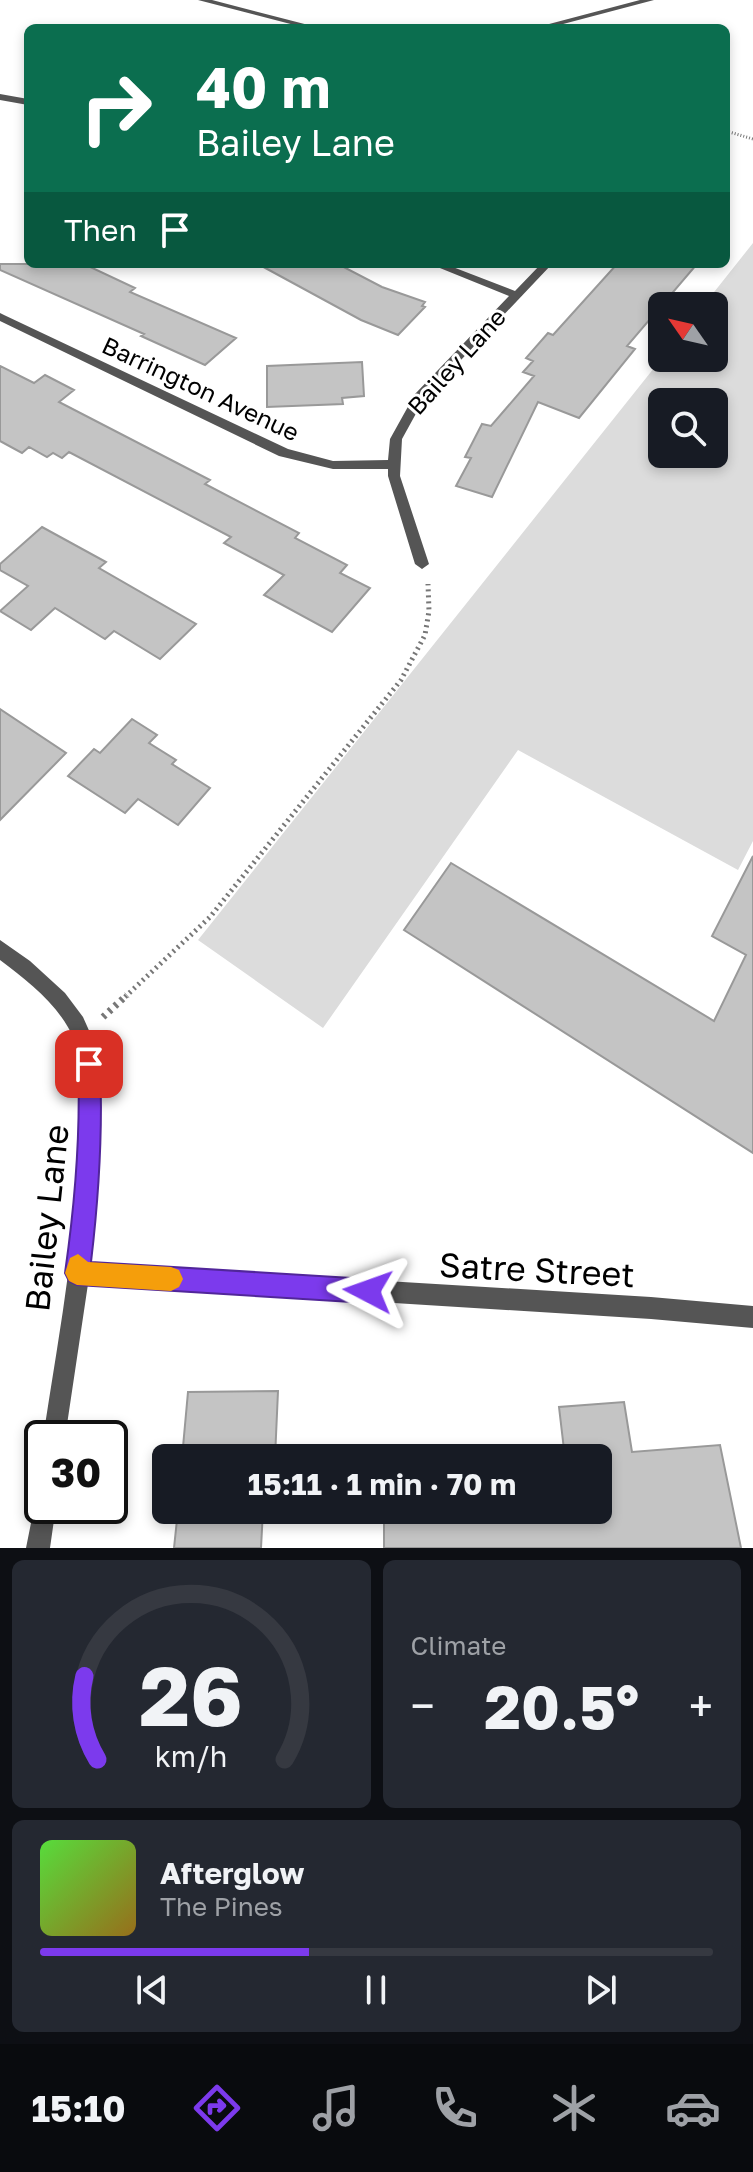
<!DOCTYPE html>
<meta charset="utf-8">
<style>
:root{--surface:#171b24;--page:#242831;--text:#f1f3f6;--muted:#9ea1a6;--line:#363941;--accent:#7c3aed}
body{margin:0;font-family:"Golos Text",sans-serif;background:var(--page);color:var(--text);height:100vh;display:flex;flex-direction:column;font-size:30px;white-space:nowrap}
*{box-sizing:border-box;margin:0}
p{font-size:26px;color:var(--muted)}
.icon{flex:none;width:44px;height:44px;fill:none;stroke:currentColor;stroke-width:2;stroke-linecap:round;stroke-linejoin:round}
.map{position:relative;height:1548px;overflow:hidden}
.drawer{display:flex;flex-direction:column;gap:12px;padding:12px;background:#0d0f14;flex:1}
.drawer>*{flex:none}
.top-card{position:absolute;left:24px;top:24px;width:706px;height:244px;border-radius:12px;box-shadow:0 4px 12px #0003;background:#0b6e4f;color:#fff;overflow:hidden}
.needle{width:52px;rotate:304deg}
.fabs{position:absolute;left:648px;top:292px;display:grid;gap:16px}
.fabs a{display:grid;place-items:center;width:80px;height:80px;border-radius:12px;background:var(--surface);box-shadow:0 4px 12px #0003;font-size:40px}
.speed{position:absolute;left:24px;top:1420px;display:flex;gap:16px;font-size:40px;font-weight:700;text-align:center}
.speed>*{display:grid;place-content:center;width:104px;height:104px;border-radius:50%;background:var(--surface);box-shadow:0 4px 12px #0003;line-height:1}
.speed .limit{border:4px solid #111;border-radius:12px;background:#fff;color:#111}
.pin{position:absolute;display:grid;place-items:center;width:68px;height:68px;color:#fff;margin:-34px;border-radius:16px;box-shadow:0 4px 12px #0006}
.me{position:absolute;width:88px;margin:-44px;rotate:274deg;stroke-linejoin:round;filter:drop-shadow(0 0 6px #0008)}
.turn{display:flex;align-items:center;gap:28px;height:168px;padding:0 40px;font-size:36px}
.turn .icon{width:104px;height:104px;stroke-width:2.5}
.turn b{display:block;font-size:56px;line-height:68px}
.then{display:flex;align-items:center;height:76px;padding:0 40px;background:#0003;gap:16px;font-size:30px}
.big{font-size:60px;font-weight:700;line-height:1.1}
.drawer .widget{flex:1;display:flex;flex-direction:column;justify-content:center;gap:12px;min-width:0;padding:0 28px;border-radius:12px;background:var(--page)}
.drawer .dial{align-items:center;gap:0}
.dial svg{height:208px;overflow:visible;fill:none;stroke:var(--line);stroke-width:7;stroke-linecap:round;text-anchor:middle}
.dial text{fill:var(--text);stroke:none}
.song{display:flex;align-items:center;gap:24px}
.cover{width:96px;height:96px;border-radius:12px;background:linear-gradient(135deg,hsl(110 70% 55%),hsl(40 70% 35%))}
.played{height:8px;border-radius:4px;background:linear-gradient(90deg,var(--accent) 40%,var(--line) 40%)}
.keys{display:flex;justify-content:space-around;direction:ltr}
.heat{display:flex;justify-content:space-between;align-items:center;font-size:44px;direction:ltr}
.drawer .tiles{flex:1;display:grid;gap:12px;grid-template-columns:1fr 1fr}
.widget:last-child{grid-column:span 2}
.trip{position:absolute;left:152px;top:1444px;width:460px;height:80px;border-radius:12px;background:var(--surface);box-shadow:0 4px 12px #0003;font-weight:700;line-height:80px;text-align:center}
.dock{display:flex;height:128px;justify-content:space-around;align-items:center;background:#090b0e;color:var(--muted)}
.dock .icon{width:56px;height:56px}
.dock .active{color:var(--accent)}
.dock b{font-size:36px;color:var(--text)}
.map>svg:first-child{display:block}
.green{fill:#dcdcdc;fill-rule:evenodd}
.building{fill:#c4c4c4;stroke:#999;stroke-width:2}
.lines{fill:none;stroke-linecap:round;stroke-linejoin:round}
.path-far2{stroke:#777;stroke-width:3;stroke-dasharray:1 2;stroke-linecap:butt}
.path-far1{stroke:#777;stroke-width:5;stroke-dasharray:2 4;stroke-linecap:butt}
.path{stroke:#777;stroke-width:7;stroke-dasharray:3 5;stroke-linecap:butt}
.street{fill:#555;fill-rule:evenodd}
.route{fill:#7c3aed;stroke:#51269a;stroke-width:2}
.slow{fill:#f59e0b}
.labels{text-anchor:middle;dominant-baseline:central;stroke-width:6;stroke-linejoin:round;paint-order:stroke}
.far-street-label{font-size:24px;fill:#000;stroke:#fff}
.near-street-label{font-size:34px;fill:#000;stroke:#fff}
</style>
<div class="map">
<svg width="753" height="1548" viewBox="0 0 753 1548">
<rect width="100%" height="100%" fill="#fff"/>
<path class="green" d="M 753,243 L 753,841 L 738,870 L 518,750 L 323,1028 L 198,940 L 662,358 L 714,358 L 714,306 L 703,306 ZM 662,402 L 714,402 L 714,454 L 662,454 Z"/>
<path class="building" d="M 0,264 L 84,264 L 135,288 L 130,292 L 236,338 L 205,365 L 141,336 L 144,334 L 0,270 Z
M 258,264 L 338,264 L 382,287 L 425,302 L 422,306 L 425,307 L 398,335 L 361,320 Z
M 617,264 L 697,264 L 627,346 L 635,349 L 579,418 L 538,402 L 492,497 L 456,486 L 471,458 L 465,457 L 482,424 L 491,426 L 534,376 L 523,372 L 533,361 L 526,358 L 548,333 L 553,335 Z
M 362,362 L 364,396 L 342,398 L 343,404 L 267,407 L 267,366 Z
M 0,366 L 34,383 L 45,375 L 74,390 L 59,402 L 210,480 L 205,484 L 299,533 L 295,538 L 347,565 L 340,573 L 370,588 L 332,632 L 264,595 L 284,575 L 224,543 L 231,537 L 69,452 L 62,458 L 53,453 L 47,457 L 29,447 L 22,453 L 0,441 Z
M 42,527 L 106,562 L 99,568 L 196,624 L 160,659 L 114,631 L 105,639 L 55,608 L 31,630 L 0,611 L 28,586 L 0,570 L 0,564 Z
M 0,709 L 66,753 L 0,820 Z
M 132,719 L 157,735 L 149,743 L 176,760 L 172,764 L 210,788 L 178,825 L 138,799 L 125,813 L 68,776 L 94,749 L 100,753 Z
M 753,856 L 753,1153 L 404,930 L 451,863 L 714,1021 L 746,955 L 712,936 Z
M 278,1391 L 275,1458 L 182,1458 L 188,1392 Z
M 624,1402 L 632,1452 L 720,1445 L 741,1548 L 384,1548 L 384,1510 L 598,1510 L 598,1458 L 565,1458 L 559,1407 Z
M 178,1510 L 263,1510 L 261,1548 L 174,1548 Z"/>
<g class="lines">
<path class="path-far2" d="M 726,131 L 753,139"/>
<path class="path-far1" d="M 125,997 L 210,917 L 401,680 L 425,635 L 429,611 L 428,584"/>
<path class="path" d="M 103,1017 L 127,995"/>
<path class="street" d="M 198,0 L 212,0 L 320,28 L 306,28 Z
M 640,0 L 654,0 L 548,28 L 534,28 Z
M 0,94 L 28,99 L 28,105 L 0,100 Z
M 430,264 L 445,264 L 515,291 L 541,264 L 552,264 L 424,399 L 402,439 L 400,476 L 429,564 L 422,569 L 415,564 L 388,476 L 388,469 L 333,469 L 279,456 L 0,321 L 0,313 L 4,315 L 288,449 L 333,461 L 388,460 L 390,439 L 415,394 L 509,296 Z
M 0,940 L 30,961 L 65,993 L 83,1017 L 95,1044 L 99,1067 L 100,1140 L 91,1263 L 651,1297 L 753,1306 L 753,1328 L 651,1319 L 88,1284 L 65,1438 L 43,1438 C 60,1327 81,1219 80,1106 C 80,1084 83,1060 74,1039 C 60,1006 28,981 0,960 Z
M 42,1495 L 42,1506 L 56,1506 L 50,1548 L 26,1548 L 36,1498 Z"/>
</g>
<path class="route" d="M 89,1053 L 96,1056 L 100,1064 C 103,1131 99,1195 91,1262 L 368,1279 L 377,1282 L 380,1291 L 377,1299 L 368,1303 L 77,1285 L 69,1281 L 65,1273 C 75,1203 81,1135 78,1064 L 81,1056 Z"/>
<path class="slow" d="M 78,1254 L 88,1262 L 171,1267 L 179,1270 L 183,1279 L 179,1287 L 171,1291 L 77,1285 L 69,1281 L 65,1273 L 70,1258 Z"/>
<g class="labels">
<g class="far-street-label">
<text transform="translate(456 361) rotate(-48)">Bailey Lane</text>
<text transform="translate(201 388) rotate(25)">Barrington Avenue</text>
</g>
<g class="near-street-label">
<text transform="translate(46 1218) rotate(-84)">Bailey Lane</text>
<text transform="translate(537 1269) rotate(3)">Satre Street</text>
</g>
</g>
</svg>
<div class="fabs">
<a><svg class="needle" viewBox="-14 -14 28 28"><path d="M0-13l5 13h-10z" fill="#e53935"/><path d="M0 13l5-13h-10z" fill="#9ea1a6"/></svg></a>
<a><svg class="icon" aria-label="search" viewBox="0 0 24 24"><circle cx="10" cy="10" r="6"/><path d="M15 15l6 6"/></svg></a>
</div>
<div class="speed"><div class="limit">30</div></div>
<div class="pin" style="left:89px;top:1064px;background:#d93025"><svg class="icon" aria-label="arrive" viewBox="0 0 24 24"><path d="M6 21V4h12l-3 4 3 4H6"/></svg></div>
<svg class="me" style="left:368px;top:1291px" viewBox="-20 -20 40 40"><path d="M0-17L14 15 0 8-14 15z" fill="#7c3aed" stroke="#fff" stroke-width="4"/></svg>
<div class="trip">15:11 · 1 min · 70 m</div>
<div class="top-card">
<div class="turn"><svg class="icon" aria-label="right" viewBox="0 0 24 24"><path d="M7 20v-9h11M14 6l5 5-5 5"/></svg><div><b>40 m</b>Bailey Lane</div></div>
<div class="then">Then<svg class="icon" aria-label="arrive" viewBox="0 0 24 24"><path d="M6 21V4h12l-3 4 3 4H6"/></svg></div>
</div>
</div>
<section class="drawer">
<div class="tiles">
<div class="widget dial"><svg viewBox="0 0 100 80">
<path d="M14 69A42 42 0 1 1 86 69"/>
<path d="M14 69A42 42 0 0 1 9 37" stroke="#7c3aed"/>
<text x="50" y="56" font-size="32" font-weight="700">26</text>
<text x="50" y="72" font-size="11">km/h</text>
</svg></div>
<div class="widget"><p>Climate</p>
<div class="heat"><a>−</a><b class="big">20.5°</b><a>+</a></div>
</div>
<div class="widget">
<div class="song"><i class="cover"></i><div><b>Afterglow</b><p>The Pines</p></div></div>
<div class="played"></div>
<div class="keys"><svg class="icon" aria-label="previous" viewBox="0 0 24 24"><path d="M18 5L8 12l10 7zM5 5v14"/></svg><svg class="icon" aria-label="pause" viewBox="0 0 24 24"><path d="M8 5v14M16 5v14"/></svg><svg class="icon" aria-label="next" viewBox="0 0 24 24"><path d="M6 5l10 7-10 7zM19 5v14"/></svg></div>
</div>
</div>
</section>
<nav class="dock">
<b>15:10</b>
<svg class="icon active" aria-label="directions" viewBox="0 0 24 24"><path d="M12 3l9 9-9 9-9-9zM9 14v-3h6M13 9l2 2-2 2"/></svg>
<svg class="icon" aria-label="music" viewBox="0 0 24 24"><path d="M9 18V5l10-2v13"/><circle cx="6" cy="18" r="3"/><circle cx="16" cy="16" r="3"/></svg>
<svg class="icon" aria-label="phone" viewBox="0 0 24 24"><path d="M5 4h4l2 5-3 2q2 4 5 5l2-3 5 2v4C11 20 4 13 5 4z"/></svg>
<svg class="icon" aria-label="climate" viewBox="0 0 24 24"><path d="M12 3v18M4 7l16 10M4 17L20 7"/></svg>
<svg class="icon" aria-label="car" viewBox="0 0 24 24"><path d="M5 17H2v-5l4-1 3-4h7l3 4 3 1v5h-3M9 17h6M6 11h13"/><circle cx="7" cy="17" r="2"/><circle cx="17" cy="17" r="2"/></svg>
</nav>
